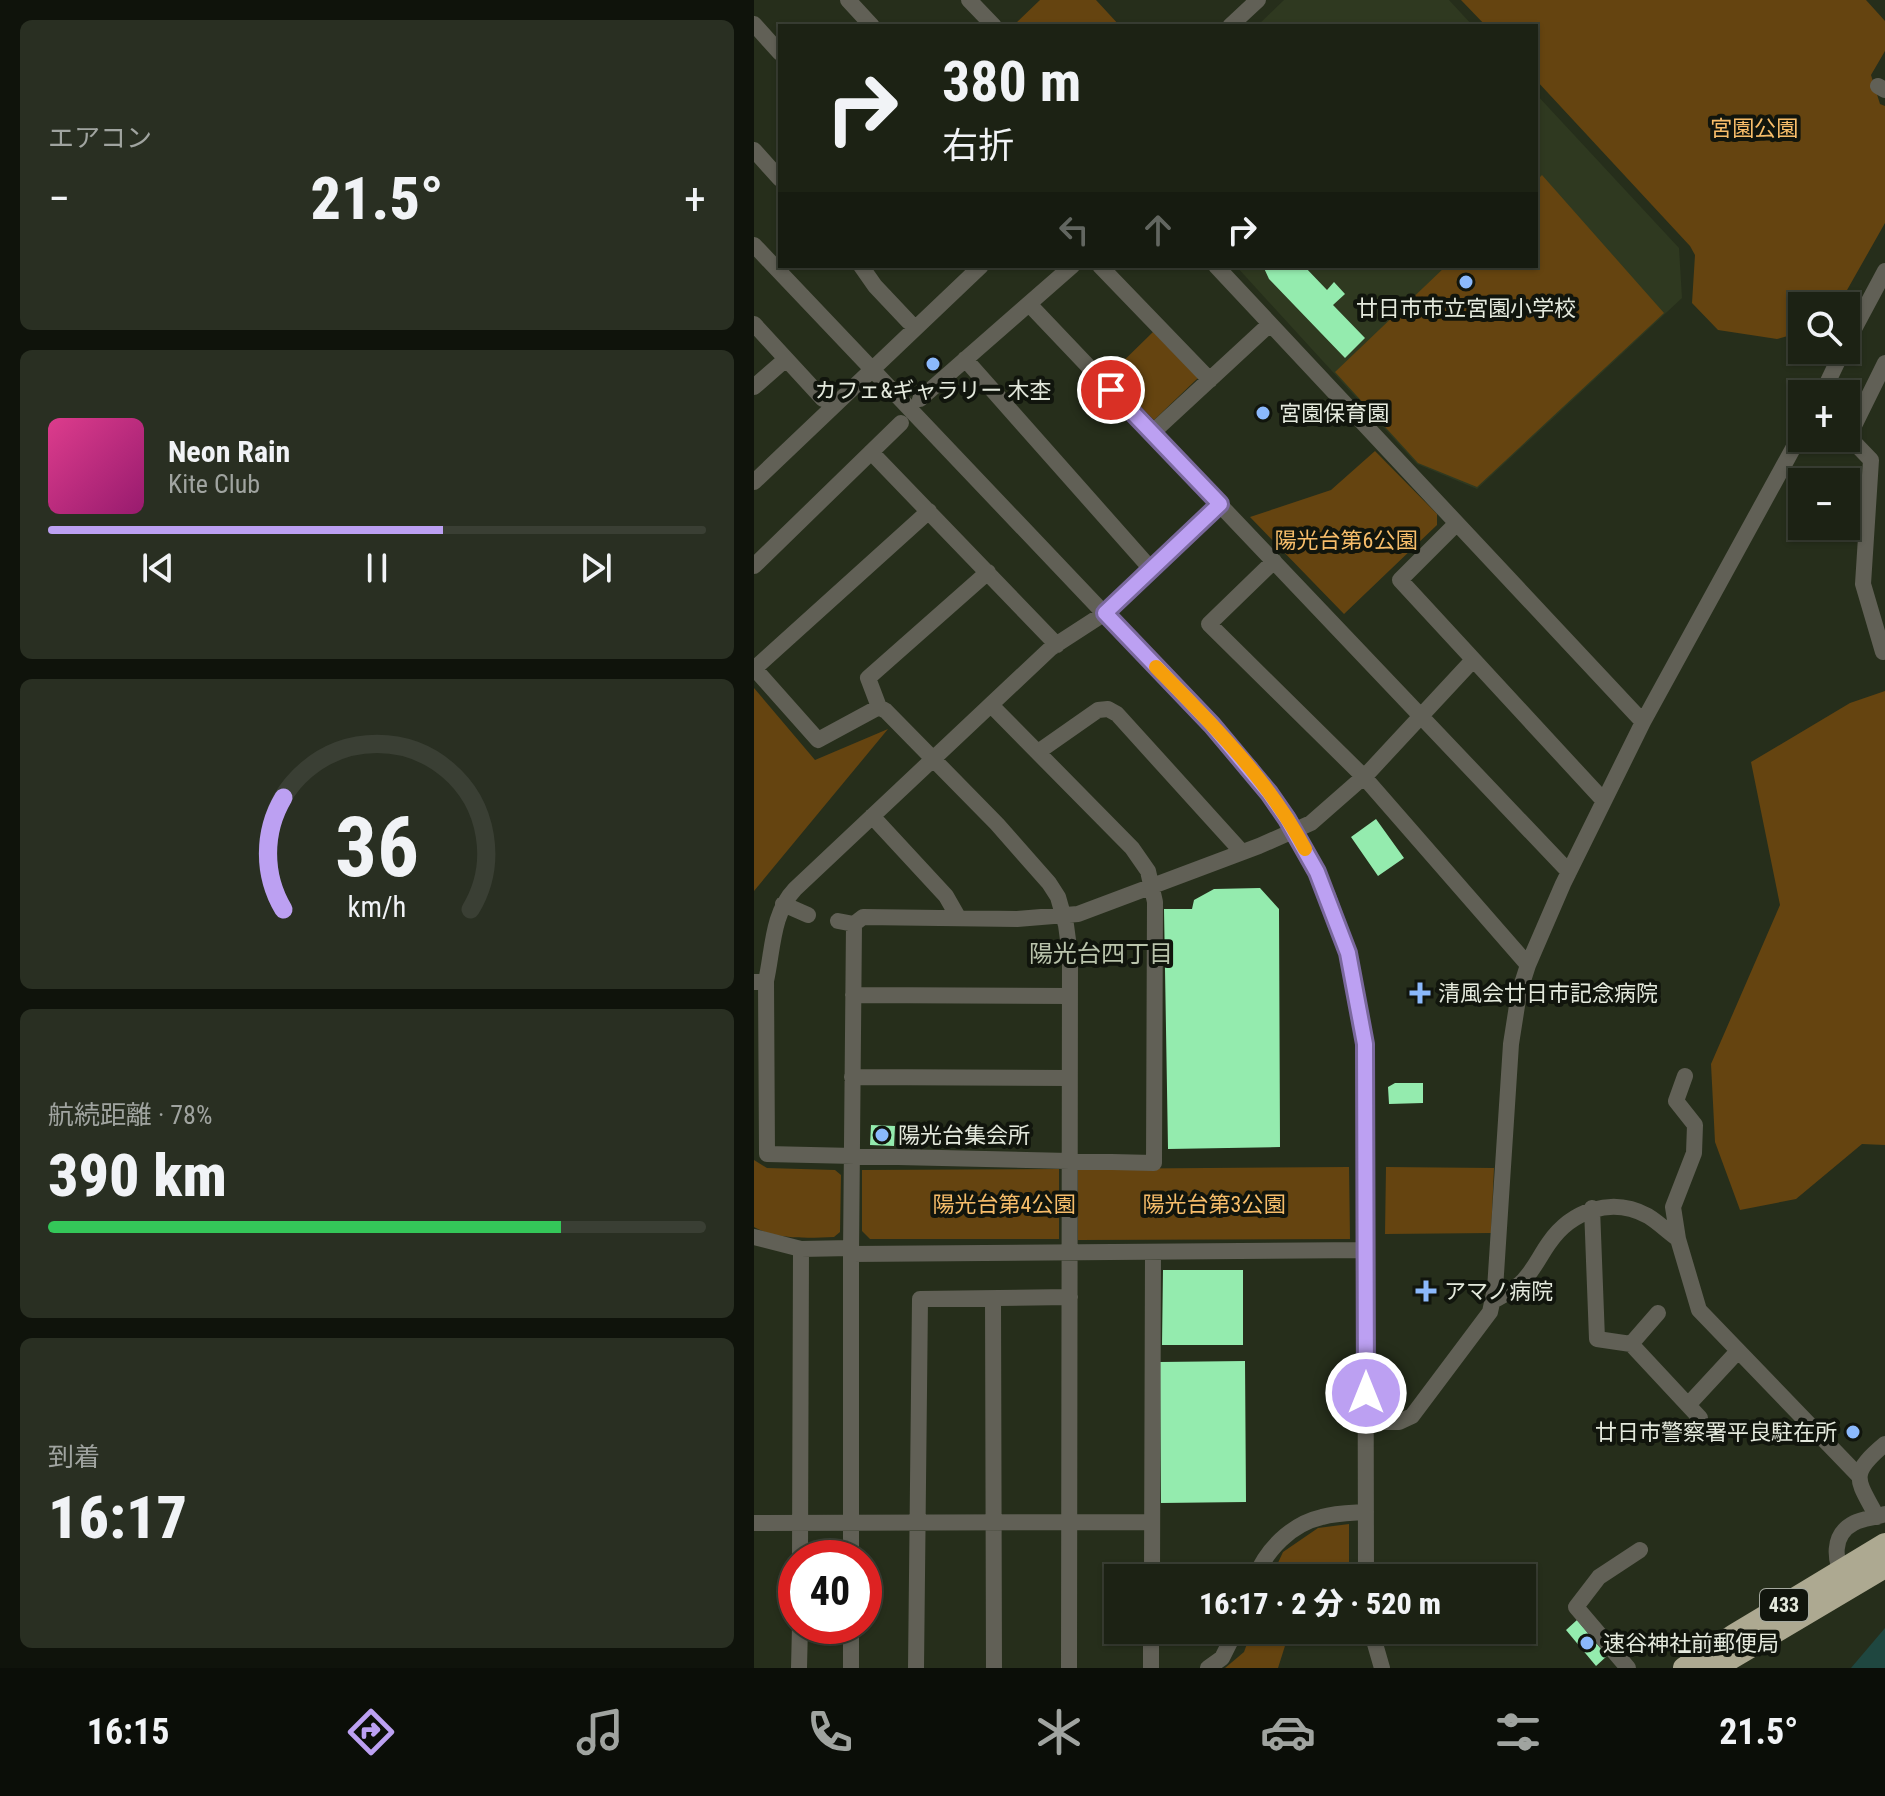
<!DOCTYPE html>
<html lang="ja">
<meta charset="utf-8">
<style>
:root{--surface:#1c2214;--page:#292f22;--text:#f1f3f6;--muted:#a0a4a0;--line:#3a3f34;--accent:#bca0f2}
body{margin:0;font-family:"Roboto Condensed","Noto Sans JP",sans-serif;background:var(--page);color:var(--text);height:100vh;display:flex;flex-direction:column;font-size:30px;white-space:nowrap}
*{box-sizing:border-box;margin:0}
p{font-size:26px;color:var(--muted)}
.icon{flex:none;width:44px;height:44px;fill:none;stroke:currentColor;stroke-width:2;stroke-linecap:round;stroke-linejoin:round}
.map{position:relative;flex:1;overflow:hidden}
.sheet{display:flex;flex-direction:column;gap:20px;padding:20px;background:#0f130b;width:754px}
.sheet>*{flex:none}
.top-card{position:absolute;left:24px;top:24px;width:760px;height:244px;border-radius:0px;box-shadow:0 2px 6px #0004,0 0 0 2px var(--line);background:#1c2214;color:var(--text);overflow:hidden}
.controls{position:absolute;left:1034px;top:292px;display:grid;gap:16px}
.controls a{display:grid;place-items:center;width:72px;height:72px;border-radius:0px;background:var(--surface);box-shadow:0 2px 6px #0004,0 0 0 2px var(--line);font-size:40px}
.speed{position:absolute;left:24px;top:1540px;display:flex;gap:16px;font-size:40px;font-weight:700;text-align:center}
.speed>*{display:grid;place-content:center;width:104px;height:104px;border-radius:50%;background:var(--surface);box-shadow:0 2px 6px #0004,0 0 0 2px var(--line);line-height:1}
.speed .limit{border:12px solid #d22;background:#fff;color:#111}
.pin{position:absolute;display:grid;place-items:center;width:68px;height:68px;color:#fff;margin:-34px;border:4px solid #fff;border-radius:50%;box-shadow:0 2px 8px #0007}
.me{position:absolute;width:88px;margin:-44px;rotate:0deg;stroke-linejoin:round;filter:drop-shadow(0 0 6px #0008)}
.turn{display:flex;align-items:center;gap:28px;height:168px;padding:0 32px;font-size:36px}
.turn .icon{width:104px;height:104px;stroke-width:2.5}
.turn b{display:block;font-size:56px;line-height:68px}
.lanes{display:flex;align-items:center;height:76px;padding:0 32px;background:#0003;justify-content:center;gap:40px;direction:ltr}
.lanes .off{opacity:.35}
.big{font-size:60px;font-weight:800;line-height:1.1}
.sheet .widget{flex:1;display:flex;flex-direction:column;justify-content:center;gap:12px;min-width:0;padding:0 28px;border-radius:12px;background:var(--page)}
.sheet .dial{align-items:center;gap:0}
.dial svg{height:208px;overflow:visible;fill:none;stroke:var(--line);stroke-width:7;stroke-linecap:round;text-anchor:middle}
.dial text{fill:var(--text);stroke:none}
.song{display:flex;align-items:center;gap:24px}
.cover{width:96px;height:96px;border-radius:12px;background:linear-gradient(135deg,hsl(330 70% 55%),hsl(320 70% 35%))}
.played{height:8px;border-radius:4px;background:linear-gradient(90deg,var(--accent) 60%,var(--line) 60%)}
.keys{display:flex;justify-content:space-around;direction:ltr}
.heat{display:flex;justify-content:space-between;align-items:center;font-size:44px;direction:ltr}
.charge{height:12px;border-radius:6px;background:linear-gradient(90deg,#34c759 78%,var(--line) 0)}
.trip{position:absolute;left:350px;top:1564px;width:432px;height:80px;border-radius:0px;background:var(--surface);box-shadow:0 2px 6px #0004,0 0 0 2px var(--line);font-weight:800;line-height:80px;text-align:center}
.dock{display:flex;height:128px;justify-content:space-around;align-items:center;background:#0b0e08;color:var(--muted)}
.dock .icon{width:56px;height:56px}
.dock .selected{color:var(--accent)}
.dock b{font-size:36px;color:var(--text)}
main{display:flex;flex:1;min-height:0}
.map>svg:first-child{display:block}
.built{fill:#2f3920}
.green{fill:#654410}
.water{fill:#1f4740}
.building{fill:#94ebae}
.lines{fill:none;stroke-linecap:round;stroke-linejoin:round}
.minor{stroke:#616056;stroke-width:16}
.highway{stroke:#ada991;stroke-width:22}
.route-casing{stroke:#7a689d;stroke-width:20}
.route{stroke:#bca0f2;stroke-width:14}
.slow{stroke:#f59e0b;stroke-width:14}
.poi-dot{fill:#8bb9fc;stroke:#11150d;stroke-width:3}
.labels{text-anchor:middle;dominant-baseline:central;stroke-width:8;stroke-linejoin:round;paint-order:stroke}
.shield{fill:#11150d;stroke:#a5a99f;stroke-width:2}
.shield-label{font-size:20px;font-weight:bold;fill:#e4e9dd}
.park-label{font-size:22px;fill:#f7bd6a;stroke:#11150d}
.poi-label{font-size:22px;fill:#e4e9dd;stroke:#11150d;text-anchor:start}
.neighbourhood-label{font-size:24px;fill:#b9c3ab;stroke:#11150d}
</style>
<main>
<section class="sheet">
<div class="widget"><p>エアコン</p>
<div class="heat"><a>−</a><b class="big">21.5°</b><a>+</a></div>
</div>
<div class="widget">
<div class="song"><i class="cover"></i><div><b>Neon Rain</b><p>Kite Club</p></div></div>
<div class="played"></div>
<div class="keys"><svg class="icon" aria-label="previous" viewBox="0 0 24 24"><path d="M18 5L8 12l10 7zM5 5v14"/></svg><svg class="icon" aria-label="pause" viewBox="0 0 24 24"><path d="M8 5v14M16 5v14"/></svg><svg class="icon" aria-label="next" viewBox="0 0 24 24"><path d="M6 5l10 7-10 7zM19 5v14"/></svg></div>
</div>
<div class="widget dial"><svg viewBox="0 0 100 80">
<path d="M14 69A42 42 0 1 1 86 69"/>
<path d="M14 69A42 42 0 0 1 14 26" stroke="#bca0f2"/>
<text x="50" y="56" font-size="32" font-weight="700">36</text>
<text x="50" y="72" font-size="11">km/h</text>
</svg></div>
<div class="widget"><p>航続距離 · 78%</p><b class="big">390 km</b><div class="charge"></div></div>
<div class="widget"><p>到着</p><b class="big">16:17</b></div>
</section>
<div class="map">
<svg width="1131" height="1668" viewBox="0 0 1131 1668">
<rect width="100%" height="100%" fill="#262e1b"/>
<path class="built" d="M 530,0 L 695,0 L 719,26 L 503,26 Z
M 782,94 L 925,248 L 928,298 L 723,489 L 663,464 L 482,266 L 782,266 Z"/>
<path class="green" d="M 286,0 L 342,0 L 366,26 L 259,26 Z
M 707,0 L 1112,0 L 1131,21 L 1131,51 L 1117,75 L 1126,104 L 1131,106 L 1131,223 L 1084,306 L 1048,306 L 1048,332 L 1023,339 L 964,330 L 938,303 L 941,255 L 936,246 L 782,80 L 782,26 L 732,26 Z
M 788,175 L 910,313 L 723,487 L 664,463 L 581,372 L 692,266 L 782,266 L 782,181 Z
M 399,332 L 444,378 L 400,420 L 355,375 Z
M 621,451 L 683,514 L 683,525 L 590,614 L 496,517 L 577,490 Z
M 0,688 L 61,760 L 134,729 L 0,891 Z
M 1131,691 L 1131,1145 L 1108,1144 L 1042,1199 L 986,1210 L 961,1142 L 957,1064 L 1026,905 L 997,762 L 1096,703 Z
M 0,1160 L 13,1168 L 81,1170 L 87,1175 L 86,1232 L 80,1237 C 54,1238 23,1240 0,1227 Z
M 595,1167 L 596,1239 L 324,1240 L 324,1169 Z
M 632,1167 L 740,1168 L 737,1233 L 631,1234 Z
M 305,1169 L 305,1239 L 116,1239 L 108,1231 L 108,1170 Z
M 595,1524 L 595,1571 L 574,1574 L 570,1578 L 517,1578 L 529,1552 L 564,1528 Z
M 498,1630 L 536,1630 L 524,1668 L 471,1668 L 490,1652 Z"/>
<path class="water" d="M 1131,1628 L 1131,1668 L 1097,1668 Z"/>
<path class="building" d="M 509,266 L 550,266 L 573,290 L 580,282 L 591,294 L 579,305 L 611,338 L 591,358 L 515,279 Z
M 622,819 L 650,858 L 624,876 L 597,837 Z
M 506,888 L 525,909 L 526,1147 L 414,1149 L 410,909 L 438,909 L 440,900 L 460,889 Z
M 641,1083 L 669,1083 L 669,1103 L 635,1104 L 634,1087 Z
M 117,1125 L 141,1126 L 140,1146 L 116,1145 Z
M 409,1270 L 489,1270 L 489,1345 L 408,1345 Z
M 491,1361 L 492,1502 L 407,1503 L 406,1362 Z
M 823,1620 L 853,1656 L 842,1666 L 812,1630 Z"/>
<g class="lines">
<path class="minor" d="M 94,0 L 118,26
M 215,0 L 240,26
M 0,24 L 26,53
M 476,26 L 504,0
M 1124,86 L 1131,90
M 0,150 L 26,179
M 0,245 L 496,767 L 533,819 L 574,896 L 594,953 L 611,1044 L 612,1578
M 107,266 L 121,286 L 155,322
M 346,266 L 456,380
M 462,266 L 889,722
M 275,304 L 815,872
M 0,324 L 69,399
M 1092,344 L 1131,271
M 211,359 L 397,569
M 0,387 L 32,359
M 1068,394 L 1089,350
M 166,399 L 318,266
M 398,433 L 516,324
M 1092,434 L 1117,460 L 1109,584 L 1129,652
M 1095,436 L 1131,363
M 117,452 L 303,645
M 0,482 L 227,266
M 702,524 L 646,580 L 850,801
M 520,561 L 455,624 L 610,777 L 774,965
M 0,566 L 147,423
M 0,668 L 64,740 L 125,707 L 132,711 L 243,824 L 295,883 L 304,897 L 312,925 L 316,955 L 315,1668
M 0,669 L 175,511
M 125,707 L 114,678 L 234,572
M 284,752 L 344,710 L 354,709 L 363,714 L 488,852
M 118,816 L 192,896 L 204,917
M 29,904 L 54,915
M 84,921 L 100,924
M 12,981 L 13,1154 L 400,1163 L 401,902 L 394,871 L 378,848 L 237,705
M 0,982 L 12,981 C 19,950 18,913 41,889 L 297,648 L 351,613 L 466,504
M 99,995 L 315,996
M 931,1076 L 922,1101 L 941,1125 L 940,1153 L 919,1207 L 924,1239 L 945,1310 L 1104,1475
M 98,1077 L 314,1078
M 838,1208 L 843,1339 L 877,1344 L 946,1418
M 0,1237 L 47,1249 L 97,1248
M 97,1254 L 100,924 L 109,917 L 263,919 L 324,914 L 505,846 L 557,823 L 614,773 L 719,660
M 239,1299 L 240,1668
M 739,1301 C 748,1296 758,1290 766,1284 C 779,1272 785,1257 795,1243 C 817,1211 857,1196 894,1216 C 904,1222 914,1232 924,1239
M 877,1344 L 904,1313
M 934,1405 L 984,1351
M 612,1422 L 645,1422 L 658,1416 L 736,1312 L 741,1289 L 757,1044 L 765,993 L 774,965 L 809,884 L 889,722 L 1048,432
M 1123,1517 C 1103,1479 1094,1475 1131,1444
M 0,1523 L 398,1522
M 46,1558 L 47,1249
M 97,1558 L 97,1254 L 612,1250
M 398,1578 L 399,1252
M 501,1578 C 512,1550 537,1524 568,1517 C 582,1513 598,1513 612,1512
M 1091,1580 C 1080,1561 1077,1535 1100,1523 C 1109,1518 1121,1518 1131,1514
M 97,1626 L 97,1668
M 617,1630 L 628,1668
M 45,1668 L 46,1626
M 162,1668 L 166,1299 L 316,1297
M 397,1668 L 397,1630
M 454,1668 L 468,1658 L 482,1630
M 874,1668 L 822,1607 L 845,1577 L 886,1550"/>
<path class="highway" d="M 930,1668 L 980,1635 L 1131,1544
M 961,1668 L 1131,1567"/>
</g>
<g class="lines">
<defs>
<path id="route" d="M 357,390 L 466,504 L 351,613 L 458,725 L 515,793 L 533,819 L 563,872 L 594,953 L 611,1044 L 612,1393"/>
</defs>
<use href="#route" class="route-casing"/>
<use href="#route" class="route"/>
<path class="slow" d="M 402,667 C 457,723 514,779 551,849"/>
</g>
<g class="poi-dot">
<circle cx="712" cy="282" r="8"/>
<circle cx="179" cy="364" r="8"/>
<circle cx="509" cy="413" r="8"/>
<path d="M662 981h8v8h8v8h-8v8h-8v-8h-8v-8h8z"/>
<circle cx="128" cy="1135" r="8"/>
<path d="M668 1279h8v8h8v8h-8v8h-8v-8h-8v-8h8z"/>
<circle cx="1099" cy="1432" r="8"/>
<circle cx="833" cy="1643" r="8"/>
</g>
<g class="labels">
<rect class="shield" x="1006" y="1589" width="48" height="32" rx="6"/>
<g class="shield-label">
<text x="1030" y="1605">433</text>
</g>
<g class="park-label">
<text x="1000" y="128">宮園公園</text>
<text x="592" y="540">陽光台第6公園</text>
<text x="250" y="1204">陽光台第4公園</text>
<text x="460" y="1204">陽光台第3公園</text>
</g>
<g class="poi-label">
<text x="712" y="308" text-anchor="middle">廿日市市立宮園小学校</text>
<text x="179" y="390" text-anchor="middle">カフェ&amp;ギャラリー 木杢</text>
<text x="525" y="413">宮園保育園</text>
<text x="684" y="993">清風会廿日市記念病院</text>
<text x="144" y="1135">陽光台集会所</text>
<text x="690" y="1291">アマノ病院</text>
<text x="1083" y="1432" text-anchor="end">廿日市警察署平良駐在所</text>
<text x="849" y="1643">速谷神社前郵便局</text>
</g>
<g class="neighbourhood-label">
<text x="347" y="954">陽光台四丁目</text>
</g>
</g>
</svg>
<div class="controls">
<a><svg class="icon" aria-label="search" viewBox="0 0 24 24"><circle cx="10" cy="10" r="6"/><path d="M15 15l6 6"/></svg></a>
<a>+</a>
<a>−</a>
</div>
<div class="speed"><div class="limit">40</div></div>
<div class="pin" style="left:357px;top:390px;background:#d93025"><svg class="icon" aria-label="arrive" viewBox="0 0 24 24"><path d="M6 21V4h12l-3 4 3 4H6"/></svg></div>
<svg class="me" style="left:612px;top:1393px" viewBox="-20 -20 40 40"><circle r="17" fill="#bca0f2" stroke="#fff" stroke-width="3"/><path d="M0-11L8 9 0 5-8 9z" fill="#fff"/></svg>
<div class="trip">16:17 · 2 分 · 520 m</div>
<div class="top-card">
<div class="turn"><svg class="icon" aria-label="right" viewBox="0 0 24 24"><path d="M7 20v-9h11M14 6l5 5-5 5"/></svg><div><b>380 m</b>右折</div></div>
<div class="lanes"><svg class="icon off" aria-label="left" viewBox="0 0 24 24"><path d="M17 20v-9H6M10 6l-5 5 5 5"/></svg><svg class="icon off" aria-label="ahead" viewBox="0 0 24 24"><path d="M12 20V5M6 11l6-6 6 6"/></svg><svg class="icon" aria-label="right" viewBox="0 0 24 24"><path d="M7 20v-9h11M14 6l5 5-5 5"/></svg></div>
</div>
</div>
</main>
<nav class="dock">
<b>16:15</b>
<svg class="icon selected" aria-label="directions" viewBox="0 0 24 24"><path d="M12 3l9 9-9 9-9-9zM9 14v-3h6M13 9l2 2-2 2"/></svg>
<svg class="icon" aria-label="music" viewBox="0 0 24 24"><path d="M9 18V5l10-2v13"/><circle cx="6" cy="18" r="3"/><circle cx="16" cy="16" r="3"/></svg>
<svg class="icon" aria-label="phone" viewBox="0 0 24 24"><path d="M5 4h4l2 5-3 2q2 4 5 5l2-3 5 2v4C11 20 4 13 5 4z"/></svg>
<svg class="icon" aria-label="climate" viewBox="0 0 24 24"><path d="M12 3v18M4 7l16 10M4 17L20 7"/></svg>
<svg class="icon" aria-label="car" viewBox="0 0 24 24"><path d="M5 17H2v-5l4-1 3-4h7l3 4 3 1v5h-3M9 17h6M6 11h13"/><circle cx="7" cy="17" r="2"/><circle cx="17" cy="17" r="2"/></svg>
<svg class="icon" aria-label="filters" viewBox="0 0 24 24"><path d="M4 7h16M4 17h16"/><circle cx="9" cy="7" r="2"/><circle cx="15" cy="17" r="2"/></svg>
<b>21.5°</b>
</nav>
